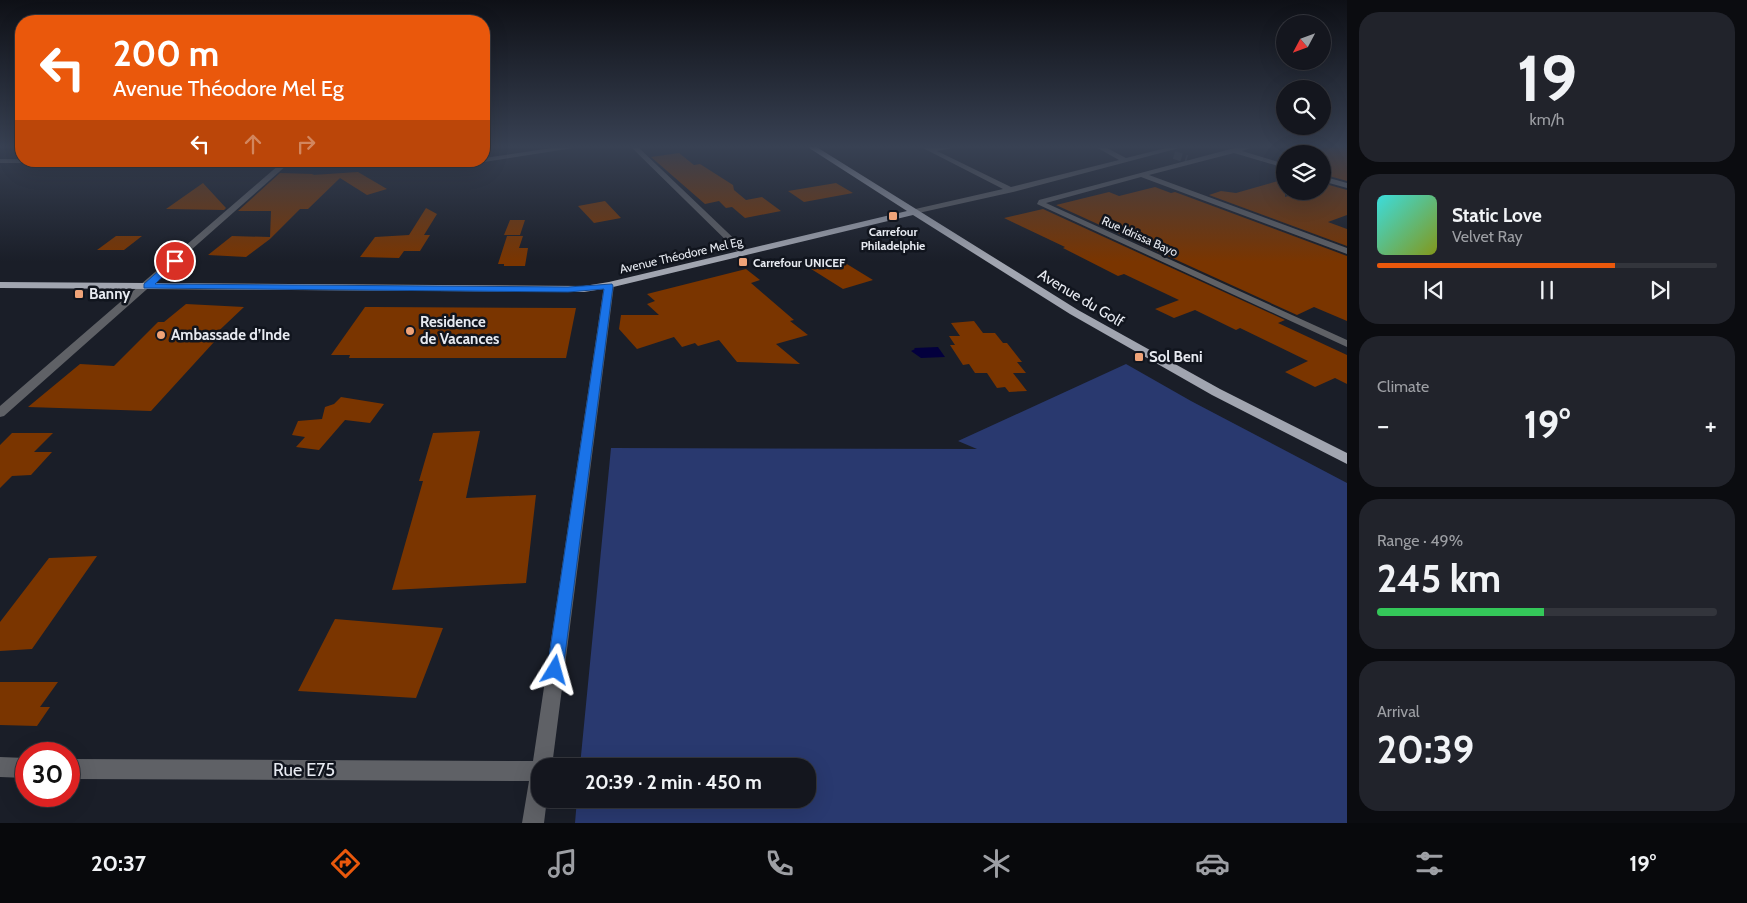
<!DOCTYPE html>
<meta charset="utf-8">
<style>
:root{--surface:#14161e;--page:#21232b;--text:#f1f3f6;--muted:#9d9fa4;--line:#33353c;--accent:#ea580c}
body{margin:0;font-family:Cabin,sans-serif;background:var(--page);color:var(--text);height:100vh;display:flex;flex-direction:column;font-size:19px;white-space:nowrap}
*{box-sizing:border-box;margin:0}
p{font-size:16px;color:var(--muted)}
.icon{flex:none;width:28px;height:28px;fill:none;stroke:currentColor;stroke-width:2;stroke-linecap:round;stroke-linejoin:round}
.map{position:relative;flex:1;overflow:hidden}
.sheet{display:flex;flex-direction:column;gap:12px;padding:12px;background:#0b0c10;width:400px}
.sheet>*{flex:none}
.hud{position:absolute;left:15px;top:15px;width:475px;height:152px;border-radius:20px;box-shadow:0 5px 20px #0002,0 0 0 1px var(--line);background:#ea580c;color:#fff;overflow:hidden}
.needle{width:32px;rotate:229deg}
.tools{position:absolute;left:1276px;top:15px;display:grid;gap:10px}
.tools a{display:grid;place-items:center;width:55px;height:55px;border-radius:50%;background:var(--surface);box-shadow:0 5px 20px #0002,0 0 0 1px var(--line);font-size:25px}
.speed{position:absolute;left:15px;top:742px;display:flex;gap:10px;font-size:25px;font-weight:700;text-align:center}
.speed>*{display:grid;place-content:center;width:65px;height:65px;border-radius:50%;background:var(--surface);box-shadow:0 5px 20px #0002,0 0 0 1px var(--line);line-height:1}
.speed .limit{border:8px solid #d22;background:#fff;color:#111}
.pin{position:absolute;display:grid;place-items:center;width:42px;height:42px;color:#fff;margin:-21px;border:2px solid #fff;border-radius:50%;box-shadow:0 1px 5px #0007}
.me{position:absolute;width:55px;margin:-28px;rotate:8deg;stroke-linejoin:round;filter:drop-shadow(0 0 4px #0008)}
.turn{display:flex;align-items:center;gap:18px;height:105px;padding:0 15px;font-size:22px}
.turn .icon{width:65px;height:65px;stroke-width:2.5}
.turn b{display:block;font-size:35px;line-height:42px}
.lanes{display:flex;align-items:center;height:48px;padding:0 15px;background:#0003;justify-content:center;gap:25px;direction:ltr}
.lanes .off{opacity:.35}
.big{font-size:38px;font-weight:800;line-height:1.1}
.sheet .card{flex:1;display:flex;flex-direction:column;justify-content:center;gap:8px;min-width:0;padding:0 18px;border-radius:20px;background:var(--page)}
.sheet .dial{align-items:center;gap:0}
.dial b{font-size:65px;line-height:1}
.song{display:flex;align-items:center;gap:15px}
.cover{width:60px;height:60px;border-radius:8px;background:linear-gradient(135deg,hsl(180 70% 55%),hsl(70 70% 35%))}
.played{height:5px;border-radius:2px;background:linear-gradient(90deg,var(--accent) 70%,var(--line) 70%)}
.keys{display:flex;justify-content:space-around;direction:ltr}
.heat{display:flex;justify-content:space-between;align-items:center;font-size:28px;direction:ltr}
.charge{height:8px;border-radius:4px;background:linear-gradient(90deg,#34c759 49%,var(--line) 0)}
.trip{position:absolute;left:531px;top:758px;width:285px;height:50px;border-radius:20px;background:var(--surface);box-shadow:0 5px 20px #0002,0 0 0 1px var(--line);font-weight:800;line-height:50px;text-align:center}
.menu{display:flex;height:80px;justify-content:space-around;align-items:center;background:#08090c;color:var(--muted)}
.menu .icon{width:35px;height:35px}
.menu .selected{color:var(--accent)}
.menu b{font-size:22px;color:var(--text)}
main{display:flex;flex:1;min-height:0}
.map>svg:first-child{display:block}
.green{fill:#29396f}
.water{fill:#03003d}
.building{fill:#7a3500}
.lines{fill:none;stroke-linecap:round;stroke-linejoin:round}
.minor-tunnel{stroke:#393d46;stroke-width:8;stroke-dasharray:8 4;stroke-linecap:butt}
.minor{fill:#5f6166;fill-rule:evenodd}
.major{fill:#a1a5b0;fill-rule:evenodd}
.route{fill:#1a73e8;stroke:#114b97}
.poi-dot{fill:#efa378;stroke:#11151e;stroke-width:2}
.labels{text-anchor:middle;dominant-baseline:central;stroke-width:5;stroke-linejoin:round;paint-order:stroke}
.far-poi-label{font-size:12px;font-weight:bold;fill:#e7eaf1;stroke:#11151e}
.far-street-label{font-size:12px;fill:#e7eaf1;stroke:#11151e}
.poi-label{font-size:15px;font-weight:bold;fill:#e7eaf1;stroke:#11151e;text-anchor:start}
.street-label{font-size:15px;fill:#e7eaf1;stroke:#11151e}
.near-street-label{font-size:18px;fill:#e7eaf1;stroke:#11151e}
</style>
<main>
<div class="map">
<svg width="1347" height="823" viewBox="0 0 1347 823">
<rect width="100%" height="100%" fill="#1a1e28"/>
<path class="green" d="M 1126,364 L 1191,401 L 1347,483 L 1347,823 L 575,823 L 577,799 L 808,799 L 808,766 L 580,766 L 611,448 L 977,449 L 958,441 Z"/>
<path class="water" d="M 938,347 L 945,357 L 921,358 L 911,351 L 915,349 L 914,348 Z"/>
<path class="building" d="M 1322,146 L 1347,146 L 1347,181 L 1322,174 Z
M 679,153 L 694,165 L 700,164 L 733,185 L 734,190 L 746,200 L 762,197 L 781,211 L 745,218 L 732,207 L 726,208 L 719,201 L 705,204 L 651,157 Z
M 358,172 L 387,189 L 367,195 L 340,178 L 308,209 L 300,209 L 270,239 L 246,257 L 208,255 L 232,236 L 270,237 L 271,211 L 238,211 L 280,173 L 314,174 L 312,175 Z
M 1285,179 L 1285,197 L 1303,191 L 1322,191 L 1322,183 L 1347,190 L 1347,215 L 1328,222 L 1347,229 L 1347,246 L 1209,195 L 1221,191 L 1236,193 Z
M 203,183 L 226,208 L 224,210 L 166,209 Z
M 836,183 L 853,193 L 804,202 L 788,191 Z
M 1155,187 L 1171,193 L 1175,192 L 1347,256 L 1347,321 L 1314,307 L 1297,315 L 1056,205 L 1109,192 L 1119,196 Z
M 605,201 L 621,218 L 594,223 L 578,206 Z
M 426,208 L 437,214 L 424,235 L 430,235 L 420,251 L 404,251 L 399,258 L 360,257 L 375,237 L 409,235 Z
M 1043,209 L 1285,320 L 1278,323 L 1347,355 L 1347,384 L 1335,378 L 1315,387 L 1285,372 L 1308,361 L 1240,328 L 1236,330 L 1195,310 L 1174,318 L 1155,309 L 1179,300 L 1124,274 L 1118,276 L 1063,248 L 1065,247 L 1004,218 Z
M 510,220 L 525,220 L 520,235 L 504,235 Z
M 116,236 L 142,236 L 124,250 L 97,250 Z
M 507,236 L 523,236 L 519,248 L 528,248 L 525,266 L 504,266 L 504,264 L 498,264 Z
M 837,258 L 873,280 L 843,289 L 808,267 Z
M 746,269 L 760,280 L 751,283 L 794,320 L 790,321 L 808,335 L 776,344 L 800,364 L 737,362 L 719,340 L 698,346 L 695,343 L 682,347 L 674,337 L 637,349 L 619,329 L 621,315 L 659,315 L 647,304 L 655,301 L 647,294 Z
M 186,304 L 244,307 L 207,342 L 214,342 L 151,411 L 28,407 L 80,364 L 114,366 L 158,322 L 164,322 Z
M 365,307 L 373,307 L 576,308 L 566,358 L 349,358 L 350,355 L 331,355 Z
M 974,321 L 983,333 L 995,333 L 1003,343 L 1007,343 L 1022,362 L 1017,362 L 1026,373 L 1013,373 L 1027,391 L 1009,392 L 1005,387 L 997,388 L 987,373 L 975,373 L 969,364 L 963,365 L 950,345 L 955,345 L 949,336 L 960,336 L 951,323 Z
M 341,397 L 384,404 L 370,423 L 345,420 L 319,450 L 296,447 L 305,437 L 292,435 L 298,421 L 322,419 L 325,407 L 334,404 Z
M 480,431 L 466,498 L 536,495 L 526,583 L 392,590 L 423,481 L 419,481 L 433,433 Z
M 12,433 L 53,433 L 34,452 L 52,452 L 31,475 L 12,476 L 0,488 L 0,445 Z
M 97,556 L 32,649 L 0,651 L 0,622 L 49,558 Z
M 335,619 L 443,628 L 416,698 L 298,691 Z
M 0,682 L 58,682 L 40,707 L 50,707 L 37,726 L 0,725 Z"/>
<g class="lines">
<path class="minor-tunnel" d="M 1174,155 L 1187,159"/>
<path class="minor" d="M 565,146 L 586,146 L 484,162 L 481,161 L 484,161 L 484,158 Z
M 630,146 L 637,146 L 747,251 L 747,255 L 741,255 Z
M 919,146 L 963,146 L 937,151 L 1011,187 L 1119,160 L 1094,146 L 1103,146 L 1126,158 L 1174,146 L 1187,146 L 1013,192 L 914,214 L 911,214 L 911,210 L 1003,189 Z
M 1242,146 L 1255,146 L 1242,151 L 1285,164 L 1285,168 L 1234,153 L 1149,175 L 1347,248 L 1347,254 L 1141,177 L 1046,203 L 1347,340 L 1347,347 L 1037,204 L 1039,200 Z
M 0,159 L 21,159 L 21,161 L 480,161 L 456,165 L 288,164 L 4,416 L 0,417 L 0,406 L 280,164 L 0,163 Z
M 1322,176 L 1347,183 L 1347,188 L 1322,181 Z
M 609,282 L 614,285 L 552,766 L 540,766 L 540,799 L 547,799 L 544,823 L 522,823 L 529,781 L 69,779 L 69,759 L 533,761 L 604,285 Z
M 0,757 L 26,758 L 26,778 L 0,777 Z"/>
<path class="major" d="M 806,146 L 815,146 L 1078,310 L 1220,389 L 1347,453 L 1347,464 L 1212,395 L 1070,314 L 913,215 L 609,288 L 584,292 L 0,288 L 0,282 L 584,286 L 609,282 L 907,211 Z"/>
</g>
<linearGradient id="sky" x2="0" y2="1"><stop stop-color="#0e1016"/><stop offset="0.56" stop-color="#384153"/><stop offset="1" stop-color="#384153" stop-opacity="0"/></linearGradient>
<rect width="1347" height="262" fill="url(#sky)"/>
<path class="route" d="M 172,259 L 179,261 L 155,284 L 568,287 L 612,284 L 613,286 L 563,670 L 561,675 L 555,678 L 549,675 L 547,670 L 604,289 L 568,292 L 144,288 L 144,284 Z"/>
<g class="poi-dot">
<rect x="888" y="211" width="10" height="10" rx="2.5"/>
<rect x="738" y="257" width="10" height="10" rx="2.5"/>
<rect x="74" y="289" width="10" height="10" rx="2.5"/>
<circle cx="410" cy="331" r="5"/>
<circle cx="161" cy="335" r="5"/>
<rect x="1134" y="352" width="10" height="10" rx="2.5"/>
</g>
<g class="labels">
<g class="far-poi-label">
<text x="893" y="231">Carrefour<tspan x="893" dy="14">Philadelphie</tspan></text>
<text x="753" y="262" text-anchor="start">Carrefour UNICEF</text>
</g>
<g class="far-street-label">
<text transform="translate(1140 236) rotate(24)">Rue Idrissa Bayo</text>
<text transform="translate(681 255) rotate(-13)">Avenue Théodore Mel Eg</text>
</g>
<g class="poi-label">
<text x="89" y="294">Banny</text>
<text x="420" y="322">Residence<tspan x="420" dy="17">de Vacances</tspan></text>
<text x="171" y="335">Ambassade d’Inde</text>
<text x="1149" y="357">Sol Beni</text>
</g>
<g class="street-label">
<text transform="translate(1081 298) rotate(31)">Avenue du Golf</text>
</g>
<g class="near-street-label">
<text x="304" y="770">Rue E75</text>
</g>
</g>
</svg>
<div class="tools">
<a><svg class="needle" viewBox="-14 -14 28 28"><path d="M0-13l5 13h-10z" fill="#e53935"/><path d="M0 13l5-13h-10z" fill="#9d9fa4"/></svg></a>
<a><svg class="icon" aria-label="search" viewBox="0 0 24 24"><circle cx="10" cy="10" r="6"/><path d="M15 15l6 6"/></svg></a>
<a><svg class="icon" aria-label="layers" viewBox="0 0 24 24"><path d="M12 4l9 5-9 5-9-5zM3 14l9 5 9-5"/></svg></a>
</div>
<div class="speed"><div class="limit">30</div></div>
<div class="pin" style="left:175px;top:261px;background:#d93025"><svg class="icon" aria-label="arrive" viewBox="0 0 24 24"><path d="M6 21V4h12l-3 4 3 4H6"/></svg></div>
<svg class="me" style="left:555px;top:670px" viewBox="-20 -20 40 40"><path d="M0-17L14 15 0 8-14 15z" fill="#1a73e8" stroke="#fff" stroke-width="4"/></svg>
<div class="trip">20:39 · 2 min · 450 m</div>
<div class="hud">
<div class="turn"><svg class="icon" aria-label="left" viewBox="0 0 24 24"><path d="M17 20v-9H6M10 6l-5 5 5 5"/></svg><div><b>200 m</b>Avenue Théodore Mel Eg</div></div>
<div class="lanes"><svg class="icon" aria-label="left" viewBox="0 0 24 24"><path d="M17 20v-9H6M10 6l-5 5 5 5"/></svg><svg class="icon off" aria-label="ahead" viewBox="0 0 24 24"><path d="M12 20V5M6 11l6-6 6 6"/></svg><svg class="icon off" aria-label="right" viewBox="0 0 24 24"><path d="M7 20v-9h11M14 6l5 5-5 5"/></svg></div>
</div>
</div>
<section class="sheet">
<div class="card dial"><b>19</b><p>km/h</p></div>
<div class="card">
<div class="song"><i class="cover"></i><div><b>Static Love</b><p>Velvet Ray</p></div></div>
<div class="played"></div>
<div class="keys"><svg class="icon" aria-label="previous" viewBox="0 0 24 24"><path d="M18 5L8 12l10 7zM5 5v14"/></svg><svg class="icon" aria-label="pause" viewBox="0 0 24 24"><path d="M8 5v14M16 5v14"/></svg><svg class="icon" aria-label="next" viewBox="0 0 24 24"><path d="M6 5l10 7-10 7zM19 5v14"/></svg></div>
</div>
<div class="card"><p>Climate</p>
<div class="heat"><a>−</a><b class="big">19°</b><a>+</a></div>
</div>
<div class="card"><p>Range · 49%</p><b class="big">245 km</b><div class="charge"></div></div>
<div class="card"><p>Arrival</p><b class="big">20:39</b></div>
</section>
</main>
<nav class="menu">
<b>20:37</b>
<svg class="icon selected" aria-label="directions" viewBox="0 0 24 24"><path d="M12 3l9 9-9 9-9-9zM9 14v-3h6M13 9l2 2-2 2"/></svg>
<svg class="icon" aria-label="music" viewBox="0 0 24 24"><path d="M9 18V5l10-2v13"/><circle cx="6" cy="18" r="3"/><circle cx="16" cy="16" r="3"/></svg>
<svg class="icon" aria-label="phone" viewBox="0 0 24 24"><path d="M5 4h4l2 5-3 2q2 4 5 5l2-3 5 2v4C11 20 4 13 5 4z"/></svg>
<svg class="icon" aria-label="climate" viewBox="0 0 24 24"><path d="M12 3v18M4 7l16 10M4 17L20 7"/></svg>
<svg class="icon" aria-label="car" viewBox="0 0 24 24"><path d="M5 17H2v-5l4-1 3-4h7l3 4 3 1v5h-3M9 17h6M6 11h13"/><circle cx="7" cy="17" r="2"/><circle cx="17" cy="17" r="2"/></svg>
<svg class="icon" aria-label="filters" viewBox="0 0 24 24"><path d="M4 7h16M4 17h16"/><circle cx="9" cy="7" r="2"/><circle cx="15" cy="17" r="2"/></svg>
<b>19°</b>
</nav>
